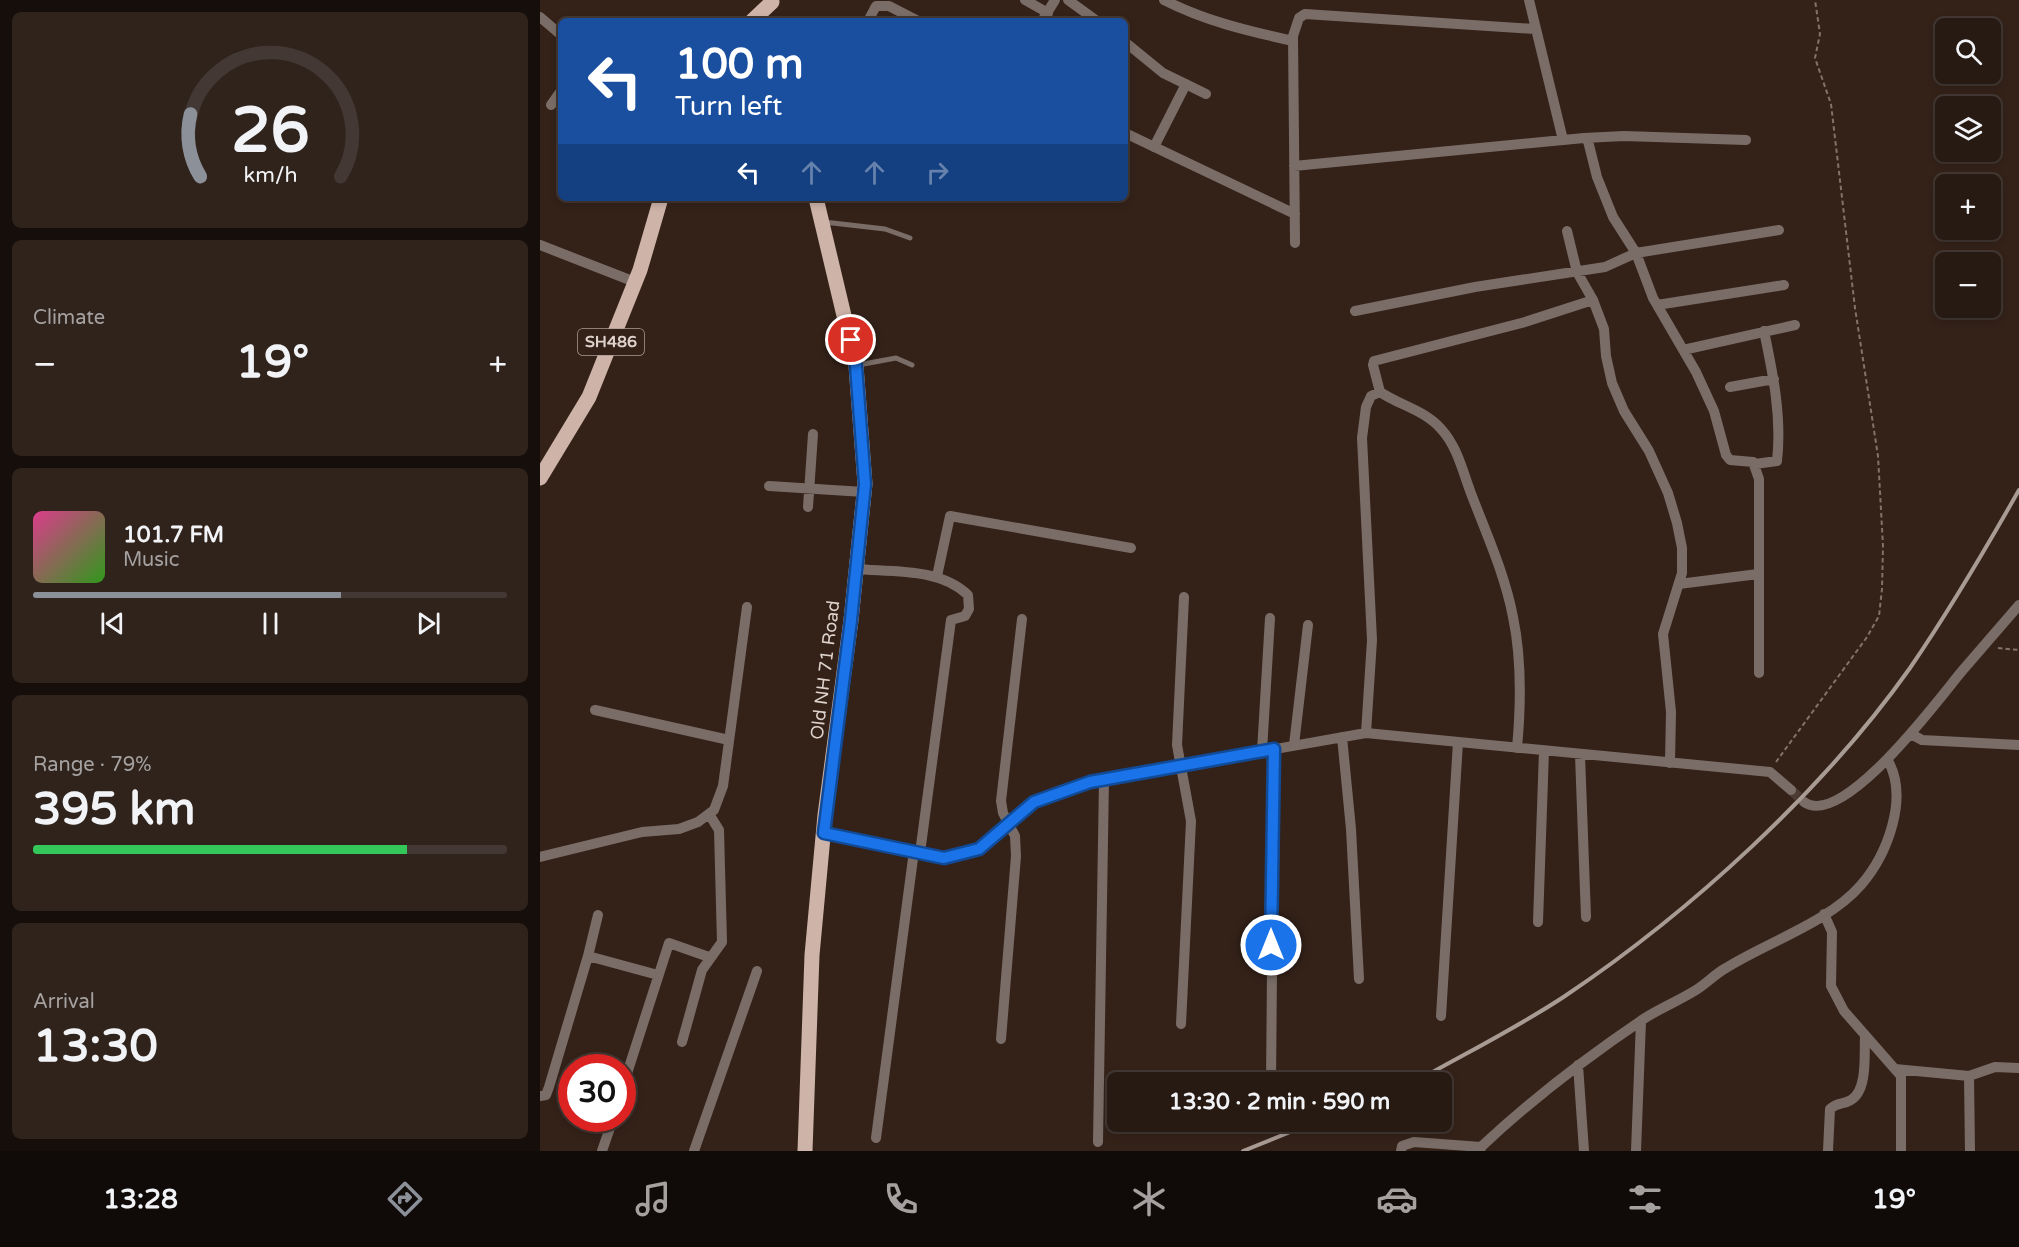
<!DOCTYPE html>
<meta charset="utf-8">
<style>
:root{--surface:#271a13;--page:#2f231c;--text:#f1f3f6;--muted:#a4a1a0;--line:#433833;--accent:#8c9099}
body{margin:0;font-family:"Varela Round",sans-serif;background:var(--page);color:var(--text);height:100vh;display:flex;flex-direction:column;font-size:22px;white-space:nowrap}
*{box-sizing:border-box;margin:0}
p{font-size:20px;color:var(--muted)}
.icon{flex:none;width:33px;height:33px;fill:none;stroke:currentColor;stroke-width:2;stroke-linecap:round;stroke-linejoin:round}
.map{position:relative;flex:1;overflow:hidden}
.panel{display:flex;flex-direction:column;gap:12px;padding:12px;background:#150e0a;width:540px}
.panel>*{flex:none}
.guide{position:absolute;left:18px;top:18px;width:570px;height:183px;border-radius:9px;box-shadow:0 3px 9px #0003,0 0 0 2px var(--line);background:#1a4fa0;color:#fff;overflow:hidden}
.controls{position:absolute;left:1395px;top:18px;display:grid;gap:12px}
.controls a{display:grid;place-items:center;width:66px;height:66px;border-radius:9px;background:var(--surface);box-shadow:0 3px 9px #0003,0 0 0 2px var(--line);font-size:30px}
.speed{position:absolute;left:18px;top:1054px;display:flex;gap:12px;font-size:30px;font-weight:700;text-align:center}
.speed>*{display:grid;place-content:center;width:78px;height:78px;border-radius:50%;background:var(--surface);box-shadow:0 3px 9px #0003,0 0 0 2px var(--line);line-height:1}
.speed .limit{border:9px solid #d22;background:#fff;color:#111}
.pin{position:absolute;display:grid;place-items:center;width:51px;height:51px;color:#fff;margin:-26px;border:3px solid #fff;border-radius:50%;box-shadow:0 2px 6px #0007}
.me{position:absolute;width:66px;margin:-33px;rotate:0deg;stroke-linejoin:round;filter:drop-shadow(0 0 4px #0008)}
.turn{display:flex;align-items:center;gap:21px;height:126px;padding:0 18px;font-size:27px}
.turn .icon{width:78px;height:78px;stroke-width:2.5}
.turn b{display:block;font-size:42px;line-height:51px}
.lanes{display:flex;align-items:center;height:57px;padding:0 18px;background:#0003;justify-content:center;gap:30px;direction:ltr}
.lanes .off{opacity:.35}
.big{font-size:45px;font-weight:700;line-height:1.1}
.panel .tile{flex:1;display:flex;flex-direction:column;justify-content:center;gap:9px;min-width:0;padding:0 21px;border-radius:9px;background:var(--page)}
.panel .dial{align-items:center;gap:0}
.dial svg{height:156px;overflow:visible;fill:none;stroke:var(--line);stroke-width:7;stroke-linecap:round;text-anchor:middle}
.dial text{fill:var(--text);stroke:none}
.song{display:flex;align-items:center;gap:18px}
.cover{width:72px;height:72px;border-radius:9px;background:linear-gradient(135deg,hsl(330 70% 55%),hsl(110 70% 35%))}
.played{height:6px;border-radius:3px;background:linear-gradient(90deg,var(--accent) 65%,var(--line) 65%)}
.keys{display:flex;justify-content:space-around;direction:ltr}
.heat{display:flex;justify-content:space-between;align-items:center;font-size:33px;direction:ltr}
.charge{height:9px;border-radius:4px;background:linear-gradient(90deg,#34c759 79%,var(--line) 0)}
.trip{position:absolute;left:567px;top:1072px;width:345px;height:60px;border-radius:9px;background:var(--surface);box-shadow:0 3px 9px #0003,0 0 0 2px var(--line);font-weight:700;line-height:60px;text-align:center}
.dock{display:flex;height:96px;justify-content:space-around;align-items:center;background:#100a08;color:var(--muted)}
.dock .icon{width:42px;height:42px}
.dock .current{color:var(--accent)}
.dock b{font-size:27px;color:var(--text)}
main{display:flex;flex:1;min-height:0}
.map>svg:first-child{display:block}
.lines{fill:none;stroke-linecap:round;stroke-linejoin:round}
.minor-tunnel{stroke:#4d3c34;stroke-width:10;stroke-dasharray:10 5;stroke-linecap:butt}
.path{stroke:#81726a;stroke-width:2;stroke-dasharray:4.5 3;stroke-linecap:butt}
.service{stroke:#7a6d67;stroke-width:5}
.minor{stroke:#7a6d67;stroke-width:10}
.primary{stroke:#ceb3a8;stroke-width:15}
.rail{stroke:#a89b94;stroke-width:4}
.route-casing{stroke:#114b97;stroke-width:15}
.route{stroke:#1a73e8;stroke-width:10}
.labels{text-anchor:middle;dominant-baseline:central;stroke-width:6;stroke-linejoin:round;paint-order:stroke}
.shield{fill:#342219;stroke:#aa9d96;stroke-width:1.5}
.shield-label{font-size:16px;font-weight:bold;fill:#ddd2cc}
.street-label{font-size:18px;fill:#ddd2cc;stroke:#342219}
</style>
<main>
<section class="panel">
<div class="tile dial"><svg viewBox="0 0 100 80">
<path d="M14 69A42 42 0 1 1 86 69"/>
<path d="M14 69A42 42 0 0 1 9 37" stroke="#8c9099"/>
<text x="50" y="56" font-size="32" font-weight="700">26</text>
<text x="50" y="72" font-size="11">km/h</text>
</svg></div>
<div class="tile"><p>Climate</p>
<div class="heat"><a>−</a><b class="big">19°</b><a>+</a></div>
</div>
<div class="tile">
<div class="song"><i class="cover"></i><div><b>101.7 FM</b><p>Music</p></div></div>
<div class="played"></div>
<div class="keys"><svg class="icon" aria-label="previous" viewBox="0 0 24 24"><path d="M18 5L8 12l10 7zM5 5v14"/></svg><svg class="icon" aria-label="pause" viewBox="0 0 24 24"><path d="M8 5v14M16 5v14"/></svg><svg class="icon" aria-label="next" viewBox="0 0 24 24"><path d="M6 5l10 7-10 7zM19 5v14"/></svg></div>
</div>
<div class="tile"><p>Range · 79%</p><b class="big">395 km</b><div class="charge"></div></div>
<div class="tile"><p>Arrival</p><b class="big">13:30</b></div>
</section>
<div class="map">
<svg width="1479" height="1151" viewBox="0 0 1479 1151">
<rect width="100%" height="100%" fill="#342219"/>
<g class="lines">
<path class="minor-tunnel" d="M 1251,790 L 1264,802"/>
<path class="path" d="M 1458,648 L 1479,650
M 1236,762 L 1327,637 L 1339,616 L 1342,589 L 1343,546 L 1338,456 L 1315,308 L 1291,104 L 1275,58 L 1280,34 L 1275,0"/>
<path class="service" d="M 284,222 L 345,229 L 370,238
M 318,365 L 356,358 L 372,365"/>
<path class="minor" d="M 485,0 L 508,13
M 528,0 L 557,21
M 624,0 C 665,21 708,31 753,41
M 0,17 L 21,35
M 328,21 L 336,6 L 349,6 L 378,21
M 502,21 L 515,0
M 585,42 L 623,73 L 666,94
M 11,105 L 21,91
M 585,133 L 755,214
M 1044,138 L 1084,136 L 1206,140
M 1023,140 L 1044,138 L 1048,141 L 1057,177 L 1073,217 L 1096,253 L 1113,298 L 1156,372 L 1174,411 L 1186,455 L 1190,460 L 1213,462 L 1219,479 L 1219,673
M 614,147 L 646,84
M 754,166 L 1023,140 L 989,0
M 1027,231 L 1037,272 L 1053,300 L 1064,329 L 1066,356 L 1072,383 L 1084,411 L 1109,451 L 1128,493 L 1137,523 L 1142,548 L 1142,573 L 1123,634 L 1131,712 L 1130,763
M 755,243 L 753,36 L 759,18 L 765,14 L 995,29
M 0,245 L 95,282
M 1117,305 L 1244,285
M 815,311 L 935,287 L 1065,267 L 1096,253 L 1239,230
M 1143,350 L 1255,325
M 1190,387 L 1234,379
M 1215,464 L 1237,461 C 1242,417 1233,374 1224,331
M 229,486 L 324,492
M 268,507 L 273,434
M 316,569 C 353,572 400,568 428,595 L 429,609 L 425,616 L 411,620 L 380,853
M 397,576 L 410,516 L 591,548
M 1139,584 L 1218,574
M 55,710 L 189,740
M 826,733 L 832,640 L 822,438 L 826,407 L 831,396 L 840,392
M 1371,734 L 1382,740 L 1479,745
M 802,737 L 811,829 L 819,979
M 754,745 L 768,625
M 977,748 C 981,705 982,660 973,617 C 965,575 947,535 932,496 C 923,473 918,448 902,430 C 885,410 861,406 840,392 L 833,365 L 834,361 L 985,322 L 1053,300
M 722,751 L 730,618
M 1040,755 L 1046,917
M 1264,802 C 1303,830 1400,697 1422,671 C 1441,649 1460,627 1479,605
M 283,833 L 404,858 L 439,849 L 494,802 L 550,782 L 826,733 L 1230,772 L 1251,790
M 0,857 L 102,832 L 139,829 L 158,822 L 174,810 L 183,786 L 207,607
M 1284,914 L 1292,932 L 1291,986 L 1304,1011 L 1361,1076 L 1361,1151
M 58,915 L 48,956 L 118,975
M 998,922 L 1004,751
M 901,1016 L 918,742
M 641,1024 L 651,821 L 637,745 L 644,597
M 461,1039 L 476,856 L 475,836 L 463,813 L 461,801 L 482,619
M 142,1042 L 162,970 L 182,942 L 179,830 L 169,814
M 1038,1065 L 1044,1151
M 1355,1069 L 1429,1076
M 731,1083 L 734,749
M 82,1089 L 129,943 L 169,957
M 0,1096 L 6,1095 L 9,1087 L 48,956
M 336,1138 L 374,851
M 558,1142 L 564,780
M 62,1151 L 73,1119
M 154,1151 L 217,971
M 861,1151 L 862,1146 L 874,1142 L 941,1147
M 940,1151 L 941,1147 C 992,1099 1047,1057 1105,1018 C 1121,1008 1140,1000 1156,990 C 1167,983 1175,974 1186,968 C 1227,942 1288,923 1321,885 C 1347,855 1370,797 1347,759
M 1096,1151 L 1101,1021
M 1288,1151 L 1290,1109 C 1298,1102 1303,1105 1311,1100 C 1328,1090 1324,1054 1325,1037
M 1430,1151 L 1429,1076 L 1455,1067 L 1479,1068"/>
<path class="primary" d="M 212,21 L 232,2
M 0,478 L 49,397 L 100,270 L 121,198
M 265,1151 L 272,955 L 285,815 L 311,620 L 325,484 L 316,366 L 276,198"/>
<path class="rail" d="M 868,1083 L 891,1073 C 936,1048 983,1024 1025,996 C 1150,912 1283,791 1370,668 C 1409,611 1445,550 1479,490
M 703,1151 L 775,1122"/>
</g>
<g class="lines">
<defs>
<path id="route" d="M 311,340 L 316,366 L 325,484 L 311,620 L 284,833 L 404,858 L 439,849 L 494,802 L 550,782 L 734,749 L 731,945"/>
</defs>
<use href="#route" class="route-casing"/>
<use href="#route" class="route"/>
</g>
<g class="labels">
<rect class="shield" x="38" y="329" width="66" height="26" rx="4.5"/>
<g class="shield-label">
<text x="71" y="342">SH486</text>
</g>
<g class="street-label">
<text transform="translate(285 670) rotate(-83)">Old NH 71 Road</text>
</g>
</g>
</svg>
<div class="controls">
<a><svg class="icon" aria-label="search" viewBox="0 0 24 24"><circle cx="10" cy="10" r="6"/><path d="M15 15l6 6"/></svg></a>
<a><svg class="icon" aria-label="layers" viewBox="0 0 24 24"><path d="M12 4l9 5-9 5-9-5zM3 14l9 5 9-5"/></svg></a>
<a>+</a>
<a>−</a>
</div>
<div class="speed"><div class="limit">30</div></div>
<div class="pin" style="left:311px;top:340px;background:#d93025"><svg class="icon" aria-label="arrive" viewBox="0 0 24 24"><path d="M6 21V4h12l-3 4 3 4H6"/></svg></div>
<svg class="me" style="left:731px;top:945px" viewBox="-20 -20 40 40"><circle r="17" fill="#1a73e8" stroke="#fff" stroke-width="3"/><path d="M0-11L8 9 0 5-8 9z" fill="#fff"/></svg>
<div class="trip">13:30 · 2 min · 590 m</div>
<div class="guide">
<div class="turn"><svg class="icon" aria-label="left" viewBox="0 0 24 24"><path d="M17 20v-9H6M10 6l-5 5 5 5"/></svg><div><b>100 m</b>Turn left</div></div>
<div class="lanes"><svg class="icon" aria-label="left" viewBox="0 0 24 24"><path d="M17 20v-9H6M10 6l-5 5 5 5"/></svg><svg class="icon off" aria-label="ahead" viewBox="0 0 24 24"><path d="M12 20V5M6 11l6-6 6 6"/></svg><svg class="icon off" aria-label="ahead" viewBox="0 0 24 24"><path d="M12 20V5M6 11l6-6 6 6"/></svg><svg class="icon off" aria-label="right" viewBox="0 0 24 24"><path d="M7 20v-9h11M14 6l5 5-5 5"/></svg></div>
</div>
</div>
</main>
<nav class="dock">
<b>13:28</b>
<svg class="icon current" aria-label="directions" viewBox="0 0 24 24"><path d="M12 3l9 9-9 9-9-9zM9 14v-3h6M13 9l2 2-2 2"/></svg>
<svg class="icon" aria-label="music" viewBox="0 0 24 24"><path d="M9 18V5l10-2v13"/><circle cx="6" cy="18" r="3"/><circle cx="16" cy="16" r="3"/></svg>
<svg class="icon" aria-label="phone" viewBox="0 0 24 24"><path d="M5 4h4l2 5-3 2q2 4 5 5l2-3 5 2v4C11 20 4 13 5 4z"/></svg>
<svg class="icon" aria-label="climate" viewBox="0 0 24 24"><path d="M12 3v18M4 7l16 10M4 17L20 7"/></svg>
<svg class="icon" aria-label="car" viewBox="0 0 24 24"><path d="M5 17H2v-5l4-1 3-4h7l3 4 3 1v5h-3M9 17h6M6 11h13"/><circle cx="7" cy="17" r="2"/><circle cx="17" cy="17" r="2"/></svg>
<svg class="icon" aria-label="filters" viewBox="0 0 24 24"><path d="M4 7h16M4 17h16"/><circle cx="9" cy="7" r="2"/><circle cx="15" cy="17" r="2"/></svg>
<b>19°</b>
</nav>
